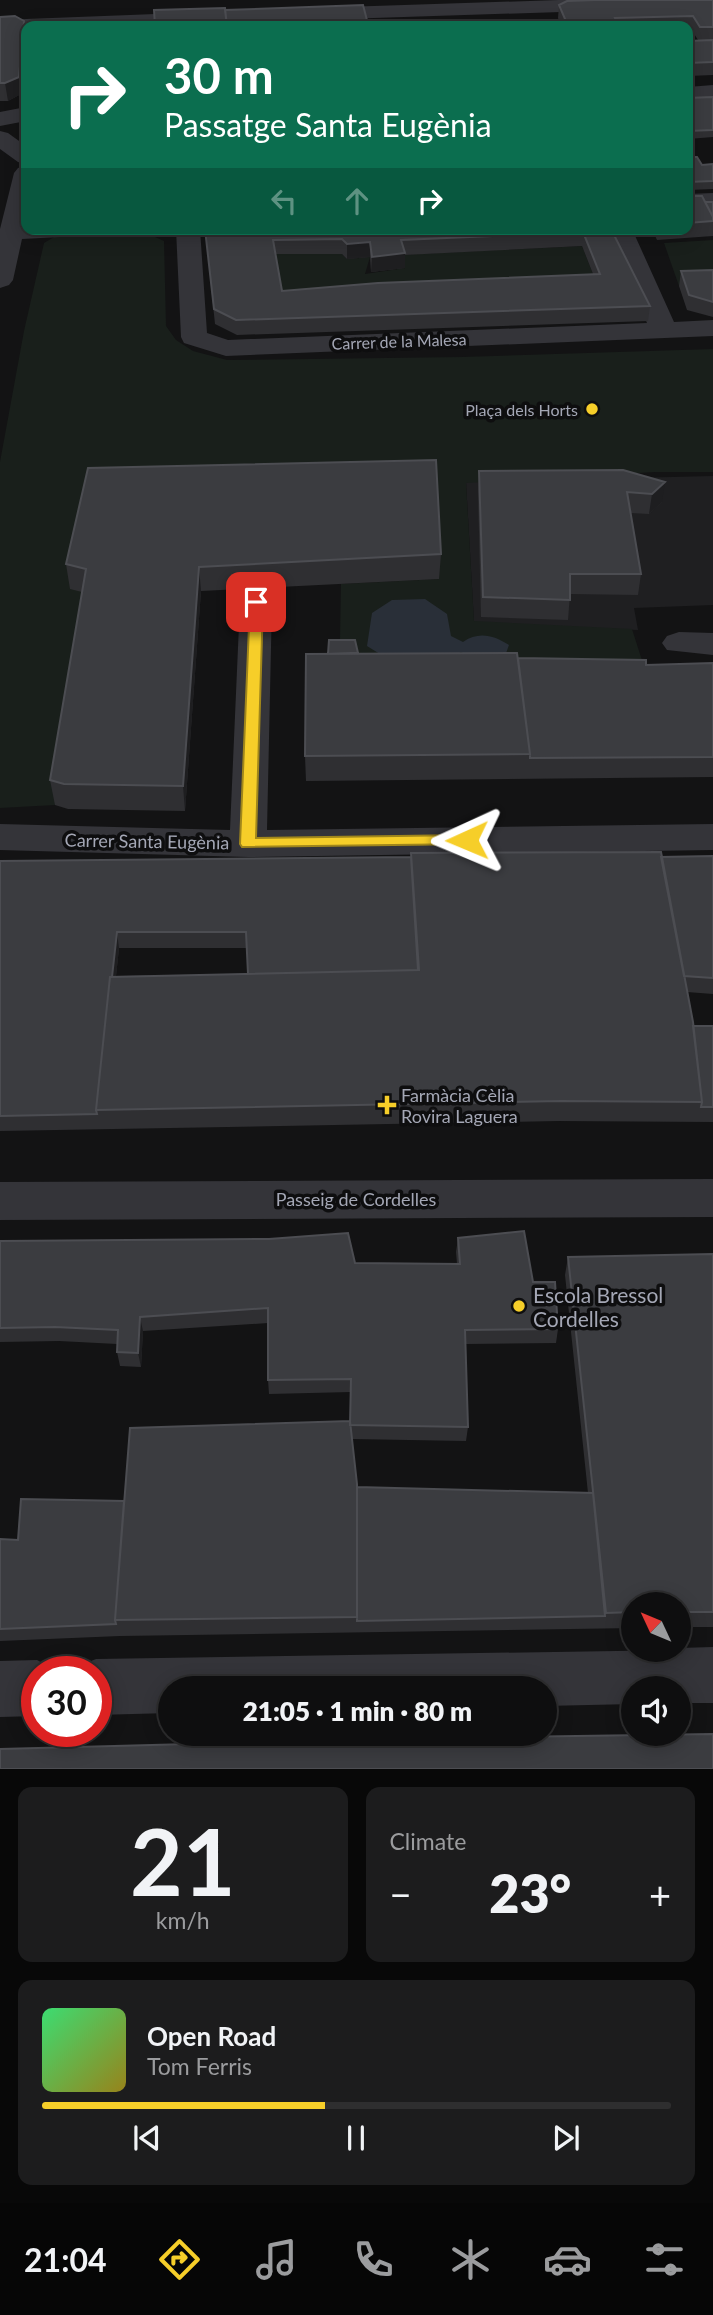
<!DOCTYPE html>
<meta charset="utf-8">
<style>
:root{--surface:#0e0e0f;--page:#1c1c1d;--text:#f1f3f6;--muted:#9b9c9e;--line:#2e2e2f;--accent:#f6ce29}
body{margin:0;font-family:Lato,sans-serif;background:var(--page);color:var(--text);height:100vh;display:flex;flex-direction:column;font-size:26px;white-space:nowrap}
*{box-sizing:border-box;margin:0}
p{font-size:23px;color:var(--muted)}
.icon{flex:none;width:38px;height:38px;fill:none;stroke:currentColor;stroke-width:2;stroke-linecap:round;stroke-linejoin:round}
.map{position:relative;height:1769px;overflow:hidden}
.details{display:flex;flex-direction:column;gap:18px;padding:18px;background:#080808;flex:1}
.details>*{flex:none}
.top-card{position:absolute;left:21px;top:21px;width:672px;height:214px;border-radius:14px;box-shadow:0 4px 18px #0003,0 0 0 2px var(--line);background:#0b6e4f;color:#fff;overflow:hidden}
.needle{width:46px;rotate:314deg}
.tools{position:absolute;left:621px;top:1592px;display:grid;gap:14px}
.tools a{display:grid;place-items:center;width:70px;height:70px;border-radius:50%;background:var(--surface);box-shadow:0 4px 18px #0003,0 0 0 2px var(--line);font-size:35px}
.speed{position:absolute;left:21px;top:1656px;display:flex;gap:14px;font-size:35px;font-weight:700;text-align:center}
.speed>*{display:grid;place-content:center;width:91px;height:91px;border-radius:50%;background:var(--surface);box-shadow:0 4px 18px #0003,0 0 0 2px var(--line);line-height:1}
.speed .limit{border:10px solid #d22;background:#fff;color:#111}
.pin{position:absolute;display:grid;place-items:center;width:60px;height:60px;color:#fff;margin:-30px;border-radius:14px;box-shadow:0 4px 10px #0006}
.me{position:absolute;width:77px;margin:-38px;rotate:269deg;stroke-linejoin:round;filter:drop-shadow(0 0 5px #0008)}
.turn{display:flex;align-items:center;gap:24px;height:147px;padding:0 28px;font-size:32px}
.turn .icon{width:91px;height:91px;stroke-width:2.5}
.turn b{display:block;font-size:49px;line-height:60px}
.lanes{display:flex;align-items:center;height:66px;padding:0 28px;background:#0003;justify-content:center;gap:35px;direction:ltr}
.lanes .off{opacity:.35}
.big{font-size:52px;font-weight:800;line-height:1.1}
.details .widget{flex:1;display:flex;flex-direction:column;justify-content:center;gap:10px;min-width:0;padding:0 24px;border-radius:14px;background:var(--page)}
.details .dial{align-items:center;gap:0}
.dial b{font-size:91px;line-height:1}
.song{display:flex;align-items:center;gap:21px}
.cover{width:84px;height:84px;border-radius:10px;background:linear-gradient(135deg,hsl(140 70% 55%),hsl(50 70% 35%))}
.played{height:7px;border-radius:4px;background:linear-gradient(90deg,var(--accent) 45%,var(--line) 45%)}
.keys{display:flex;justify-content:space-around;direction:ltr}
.heat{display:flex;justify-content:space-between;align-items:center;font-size:38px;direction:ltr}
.details .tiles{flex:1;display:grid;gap:18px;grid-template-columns:1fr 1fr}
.widget:last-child{grid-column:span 2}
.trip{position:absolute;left:158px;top:1676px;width:399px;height:70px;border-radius:35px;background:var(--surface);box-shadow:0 4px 18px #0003,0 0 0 2px var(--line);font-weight:800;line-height:70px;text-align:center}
.tab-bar{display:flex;height:112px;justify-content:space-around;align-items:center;background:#060606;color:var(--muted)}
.tab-bar .icon{width:49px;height:49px}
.tab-bar .active{color:var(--accent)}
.tab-bar b{font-size:32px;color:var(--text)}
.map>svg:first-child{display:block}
.built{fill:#1f1f21}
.green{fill:#191f1b}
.water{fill:#292f38}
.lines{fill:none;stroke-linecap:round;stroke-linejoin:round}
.street{fill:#343439;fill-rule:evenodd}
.wall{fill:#2f2f32;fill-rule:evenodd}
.shaded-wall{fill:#1e1e20}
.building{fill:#3b3c40;stroke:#4c4d52;stroke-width:2;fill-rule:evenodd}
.route{fill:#f6ce29;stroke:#a0861b;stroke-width:2}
.poi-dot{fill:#f6ce29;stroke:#0e0e0f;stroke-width:2.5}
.labels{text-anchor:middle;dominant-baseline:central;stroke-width:7;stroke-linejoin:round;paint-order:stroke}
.far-street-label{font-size:16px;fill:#a4a7b5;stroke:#0e0e0f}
.far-poi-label{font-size:16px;fill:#a4a7b5;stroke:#0e0e0f;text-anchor:end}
.street-label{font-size:18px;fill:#a4a7b5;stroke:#0e0e0f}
.poi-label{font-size:18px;fill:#a4a7b5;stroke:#0e0e0f;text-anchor:start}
.near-poi-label{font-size:21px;fill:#a4a7b5;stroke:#0e0e0f;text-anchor:start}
</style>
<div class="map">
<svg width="713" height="1769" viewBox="0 0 713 1769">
<rect width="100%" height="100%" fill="#131314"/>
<path class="built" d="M 713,476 L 713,605 L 634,608 L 638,630 L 474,622 L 466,482 Z"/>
<path class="green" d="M 146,233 L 164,241 L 166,326 L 176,340 L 193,351 L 227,360 L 462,357 L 713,349 L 713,472 L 655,472 L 466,483 L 474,621 L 632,629 L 647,676 L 362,680 L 355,649 L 340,639 L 341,584 L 439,579 L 89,594 L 55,805 L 0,808 L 0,462 L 24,331 L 44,243 L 54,237 Z
M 713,240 L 713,285 L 679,286 L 664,243 Z
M 582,246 L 599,289 L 283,306 L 273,254 L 342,254 L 347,259 L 370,257 L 365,274 L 405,268 L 401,255 Z"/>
<path class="water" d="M 425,599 L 447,614 L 451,636 L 463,642 C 478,631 494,635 509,645 L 505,656 L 474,660 L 461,652 L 447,660 L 388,659 L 367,646 L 372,613 L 392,600 Z"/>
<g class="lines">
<path class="street" d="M 559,0 L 713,0 L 713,7 L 313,20 L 306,18 L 303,14 L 306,10 L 313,8 Z
M 208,12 L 215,14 L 218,18 L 215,22 L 152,26 L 26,26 L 26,31 L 0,32 L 0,20 Z
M 713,85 L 713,99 L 688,99 L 688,87 Z
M 26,107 L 26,121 L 0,126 L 0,112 Z
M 0,131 L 8,133 L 26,146 L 26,164 L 18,162 L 0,149 Z
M 26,166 L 26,229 L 91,229 L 88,234 L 79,236 L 22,239 L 13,280 L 9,285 L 0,288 L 0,229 L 14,173 L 18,168 Z
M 713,193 L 713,207 L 688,208 L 688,194 Z
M 176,229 L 200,229 L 207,333 L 228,340 L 647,323 L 608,229 L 632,229 L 674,322 L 713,320 L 713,336 L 226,356 L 184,343 L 181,337 Z
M 256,592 L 268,595 L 272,602 L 267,830 L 713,824 L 713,850 L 248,857 L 0,850 L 0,824 L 230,830 L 240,602 L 244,595 Z
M 679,632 L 713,633 L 713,655 L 667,650 L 662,643 L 667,636 Z
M 713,1179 L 713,1217 L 0,1220 L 0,1182 Z
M 713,1647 L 713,1703 L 679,1703 L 679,1689 L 634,1689 L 634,1704 L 544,1706 L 544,1689 L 170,1689 L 170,1713 L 96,1715 L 96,1671 L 75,1671 L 76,1667 L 96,1659 L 679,1650 L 679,1648 Z
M 37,1660 L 58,1671 L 37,1671 L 37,1716 L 0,1717 L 0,1661 Z"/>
</g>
<path class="wall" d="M 713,0 L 713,40 L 698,40 L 691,29 L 688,29 L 688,26 L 561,26 L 558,18 L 559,5 Z
M 0,17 L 24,21 L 26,38 L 21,94 L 8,101 L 0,101 Z
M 368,24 L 368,26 L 155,26 Z
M 713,40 L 713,75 L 688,76 L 688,41 Z
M 713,97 L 713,137 L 688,139 L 688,98 Z
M 688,157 L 702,165 L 713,164 L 713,189 L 688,190 Z
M 688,196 L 705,202 L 713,202 L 713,236 L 657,240 L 652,229 L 688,229 Z
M 205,229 L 611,229 L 650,306 L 648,321 L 237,335 L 215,324 ZM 582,246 L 593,274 L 282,291 L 275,254 L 342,254 L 347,259 L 370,257 L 371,272 L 405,268 L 405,255 Z
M 713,270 L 713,317 L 687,310 L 679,286 L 681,271 Z
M 623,470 L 662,502 L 649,514 L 631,513 L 641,574 L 638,595 L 570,594 L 568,620 L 481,617 L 478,491 L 479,471 Z
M 441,554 L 439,579 L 201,591 L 185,811 L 68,809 L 55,805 L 50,780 L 82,592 L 70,589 L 66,564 Z
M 358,653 L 518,658 L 646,665 L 713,663 L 713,777 L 306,781 L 305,756 Z
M 713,856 L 713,994 L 687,992 L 693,1026 L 713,1026 L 713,1122 L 558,1121 L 0,1131 L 0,861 ZM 119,948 L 247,948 L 248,974 L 116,976 Z
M 458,1238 L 533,1282 L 558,1329 L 556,1343 L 466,1344 L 468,1427 L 466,1441 L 352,1439 L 357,1487 L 588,1493 L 565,1275 L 568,1257 L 713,1254 L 713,1627 L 679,1627 L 679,1605 L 634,1605 L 634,1628 L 120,1636 L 0,1641 L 0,1539 L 18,1540 L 124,1501 L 350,1421 L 351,1392 L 269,1394 L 268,1380 L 268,1323 L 143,1331 L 141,1367 L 120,1366 L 117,1352 L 117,1344 L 59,1341 L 0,1342 L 0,1241 L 355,1263 L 457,1264 L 456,1252 Z"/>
<path class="shaded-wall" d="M 24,21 L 26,38 L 21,94 L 8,101 L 5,83 Z
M 370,242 L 370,257 L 347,259 L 347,244 Z
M 405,253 L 405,268 L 371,272 L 372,257 Z
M 665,482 L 662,502 L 649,514 L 652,494 Z
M 199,567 L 201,591 L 185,811 L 183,786 Z
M 117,932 L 119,948 L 102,1110 L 97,1110 Z
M 140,1317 L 143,1331 L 141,1367 L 138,1353 Z"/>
<path class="building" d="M 595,0 L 713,0 L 713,27 L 700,27 L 693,16 L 615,18 L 619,26 L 568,26 L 559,5 L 567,1 Z
M 363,5 L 368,24 L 298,26 L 227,26 L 225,10 Z
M 225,8 L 227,26 L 155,26 L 154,10 Z
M 15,16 L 24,21 L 19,77 L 5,83 L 0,83 L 0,17 Z
M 713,40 L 713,62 L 688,63 L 688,41 Z
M 713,97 L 713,130 L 688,131 L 688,98 Z
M 688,157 L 697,157 L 702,165 L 713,164 L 713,181 L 688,182 Z
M 688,196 L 702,196 L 713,217 L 713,221 L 688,223 Z
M 705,202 L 713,202 L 713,217 Z
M 205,229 L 611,229 L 650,306 L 236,320 L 214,309 ZM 583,232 L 600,274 L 378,283 L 282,291 L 273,240 L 342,239 L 347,244 L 370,242 L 372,257 L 405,253 L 401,240 Z
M 713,270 L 713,302 L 689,295 L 681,271 Z
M 436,460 L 441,554 L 199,567 L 183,786 L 64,784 L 50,780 L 86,569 L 66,564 L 88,468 Z
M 623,470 L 665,482 L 652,494 L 627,492 L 641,574 L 570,574 L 570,600 L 483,597 L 479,471 Z
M 329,640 L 355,640 L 358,653 L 328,654 Z
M 517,653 L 530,754 L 305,756 L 306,654 Z
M 518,658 L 646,660 L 646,665 L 713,663 L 713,757 L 530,758 L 530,754 Z
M 661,852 L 693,1022 L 702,1102 L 561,1101 L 96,1110 L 110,977 L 419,970 L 411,853 Z
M 713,856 L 713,978 L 684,976 L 661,857 Z
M 411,857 L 418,970 L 248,974 L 246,932 L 117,932 L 112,977 L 110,977 L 96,1110 L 97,1114 L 0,1116 L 0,861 Z
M 693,1026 L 713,1026 L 713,1107 L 701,1107 L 702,1102 Z
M 524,1231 L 533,1282 L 555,1282 L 558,1329 L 465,1330 L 468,1427 L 350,1425 L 351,1379 L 268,1380 L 268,1308 L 140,1317 L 138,1353 L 117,1352 L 118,1330 L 55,1327 L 0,1328 L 0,1241 L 269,1239 L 348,1233 L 355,1263 L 460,1264 L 458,1238 Z
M 713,1254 L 713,1612 L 679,1612 L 679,1605 L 634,1605 L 634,1612 L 606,1613 L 568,1257 Z
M 350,1421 L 357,1484 L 357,1617 L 115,1620 L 130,1428 Z
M 357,1487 L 593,1493 L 605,1616 L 357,1621 Z
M 21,1499 L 124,1501 L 115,1620 L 116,1624 L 0,1629 L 0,1539 L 18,1540 Z
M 713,1734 L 713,1769 L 0,1769 L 0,1749 L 384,1739 Z"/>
<path class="route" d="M 256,598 L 263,602 L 256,838 L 467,835 L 472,836 L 474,840 L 472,844 L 242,847 L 240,844 L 250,602 Z"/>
<g class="poi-dot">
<circle cx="592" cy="409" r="7"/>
<path d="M383.5 1094.5h7v7h7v7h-7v7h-7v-7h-7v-7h7z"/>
<circle cx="519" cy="1306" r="7"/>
</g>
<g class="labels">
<g class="far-street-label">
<text transform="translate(399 341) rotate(-2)">Carrer de la Malesa</text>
</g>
<g class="far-poi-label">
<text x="578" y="409">Plaça dels Horts</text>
</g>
<g class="street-label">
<text transform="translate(147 841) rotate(1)">Carrer Santa Eugènia</text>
<text x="356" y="1199">Passeig de Cordelles</text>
</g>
<g class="poi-label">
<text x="401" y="1095">Farmàcia Cèlia<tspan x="401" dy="21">Rovira Laguera</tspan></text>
</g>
<g class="near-poi-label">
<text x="533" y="1294">Escola Bressol<tspan x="533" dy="24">Cordelles</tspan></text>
</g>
</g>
</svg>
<div class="tools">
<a><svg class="needle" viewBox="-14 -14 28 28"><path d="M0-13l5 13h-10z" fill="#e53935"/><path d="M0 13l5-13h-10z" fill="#9b9c9e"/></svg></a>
<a><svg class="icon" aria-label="sound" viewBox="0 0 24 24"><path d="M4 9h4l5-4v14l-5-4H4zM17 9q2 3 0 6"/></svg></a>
</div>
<div class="speed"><div class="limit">30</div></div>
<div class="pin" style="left:256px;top:602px;background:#d93025"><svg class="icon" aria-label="arrive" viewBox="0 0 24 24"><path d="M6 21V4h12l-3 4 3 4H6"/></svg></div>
<svg class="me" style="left:467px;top:840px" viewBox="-20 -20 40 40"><path d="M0-17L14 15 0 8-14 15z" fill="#f6ce29" stroke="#fff" stroke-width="4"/></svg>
<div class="trip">21:05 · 1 min · 80 m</div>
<div class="top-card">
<div class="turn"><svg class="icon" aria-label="right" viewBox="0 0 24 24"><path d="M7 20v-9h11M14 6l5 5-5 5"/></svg><div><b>30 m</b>Passatge Santa Eugènia</div></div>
<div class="lanes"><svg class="icon off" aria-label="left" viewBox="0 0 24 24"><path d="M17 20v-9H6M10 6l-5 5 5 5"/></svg><svg class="icon off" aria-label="ahead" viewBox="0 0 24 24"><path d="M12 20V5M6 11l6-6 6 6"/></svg><svg class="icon" aria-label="right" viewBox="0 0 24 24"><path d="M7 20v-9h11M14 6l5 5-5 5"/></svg></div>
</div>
</div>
<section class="details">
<div class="tiles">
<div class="widget dial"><b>21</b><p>km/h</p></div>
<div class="widget"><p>Climate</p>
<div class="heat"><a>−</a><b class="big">23°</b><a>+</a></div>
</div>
<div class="widget">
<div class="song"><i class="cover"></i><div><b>Open Road</b><p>Tom Ferris</p></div></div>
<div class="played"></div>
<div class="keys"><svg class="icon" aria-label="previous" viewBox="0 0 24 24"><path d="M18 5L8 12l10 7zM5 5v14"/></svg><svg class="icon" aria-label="pause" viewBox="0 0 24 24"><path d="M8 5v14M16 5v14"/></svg><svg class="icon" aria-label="next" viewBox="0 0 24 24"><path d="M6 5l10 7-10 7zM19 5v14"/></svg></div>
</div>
</div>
</section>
<nav class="tab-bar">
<b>21:04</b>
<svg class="icon active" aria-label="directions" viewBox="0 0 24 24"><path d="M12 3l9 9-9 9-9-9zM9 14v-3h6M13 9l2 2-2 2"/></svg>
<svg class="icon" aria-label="music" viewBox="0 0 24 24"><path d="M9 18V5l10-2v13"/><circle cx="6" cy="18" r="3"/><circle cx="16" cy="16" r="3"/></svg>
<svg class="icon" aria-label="phone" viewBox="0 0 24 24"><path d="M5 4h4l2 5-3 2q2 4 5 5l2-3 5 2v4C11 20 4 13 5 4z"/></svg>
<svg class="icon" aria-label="climate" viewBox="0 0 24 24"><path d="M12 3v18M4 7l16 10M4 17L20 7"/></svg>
<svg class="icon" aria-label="car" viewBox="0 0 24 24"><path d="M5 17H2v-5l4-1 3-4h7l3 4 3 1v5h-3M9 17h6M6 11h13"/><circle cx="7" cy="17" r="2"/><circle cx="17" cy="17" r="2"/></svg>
<svg class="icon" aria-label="filters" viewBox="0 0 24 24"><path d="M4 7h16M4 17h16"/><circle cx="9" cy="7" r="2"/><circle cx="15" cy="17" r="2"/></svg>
</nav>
